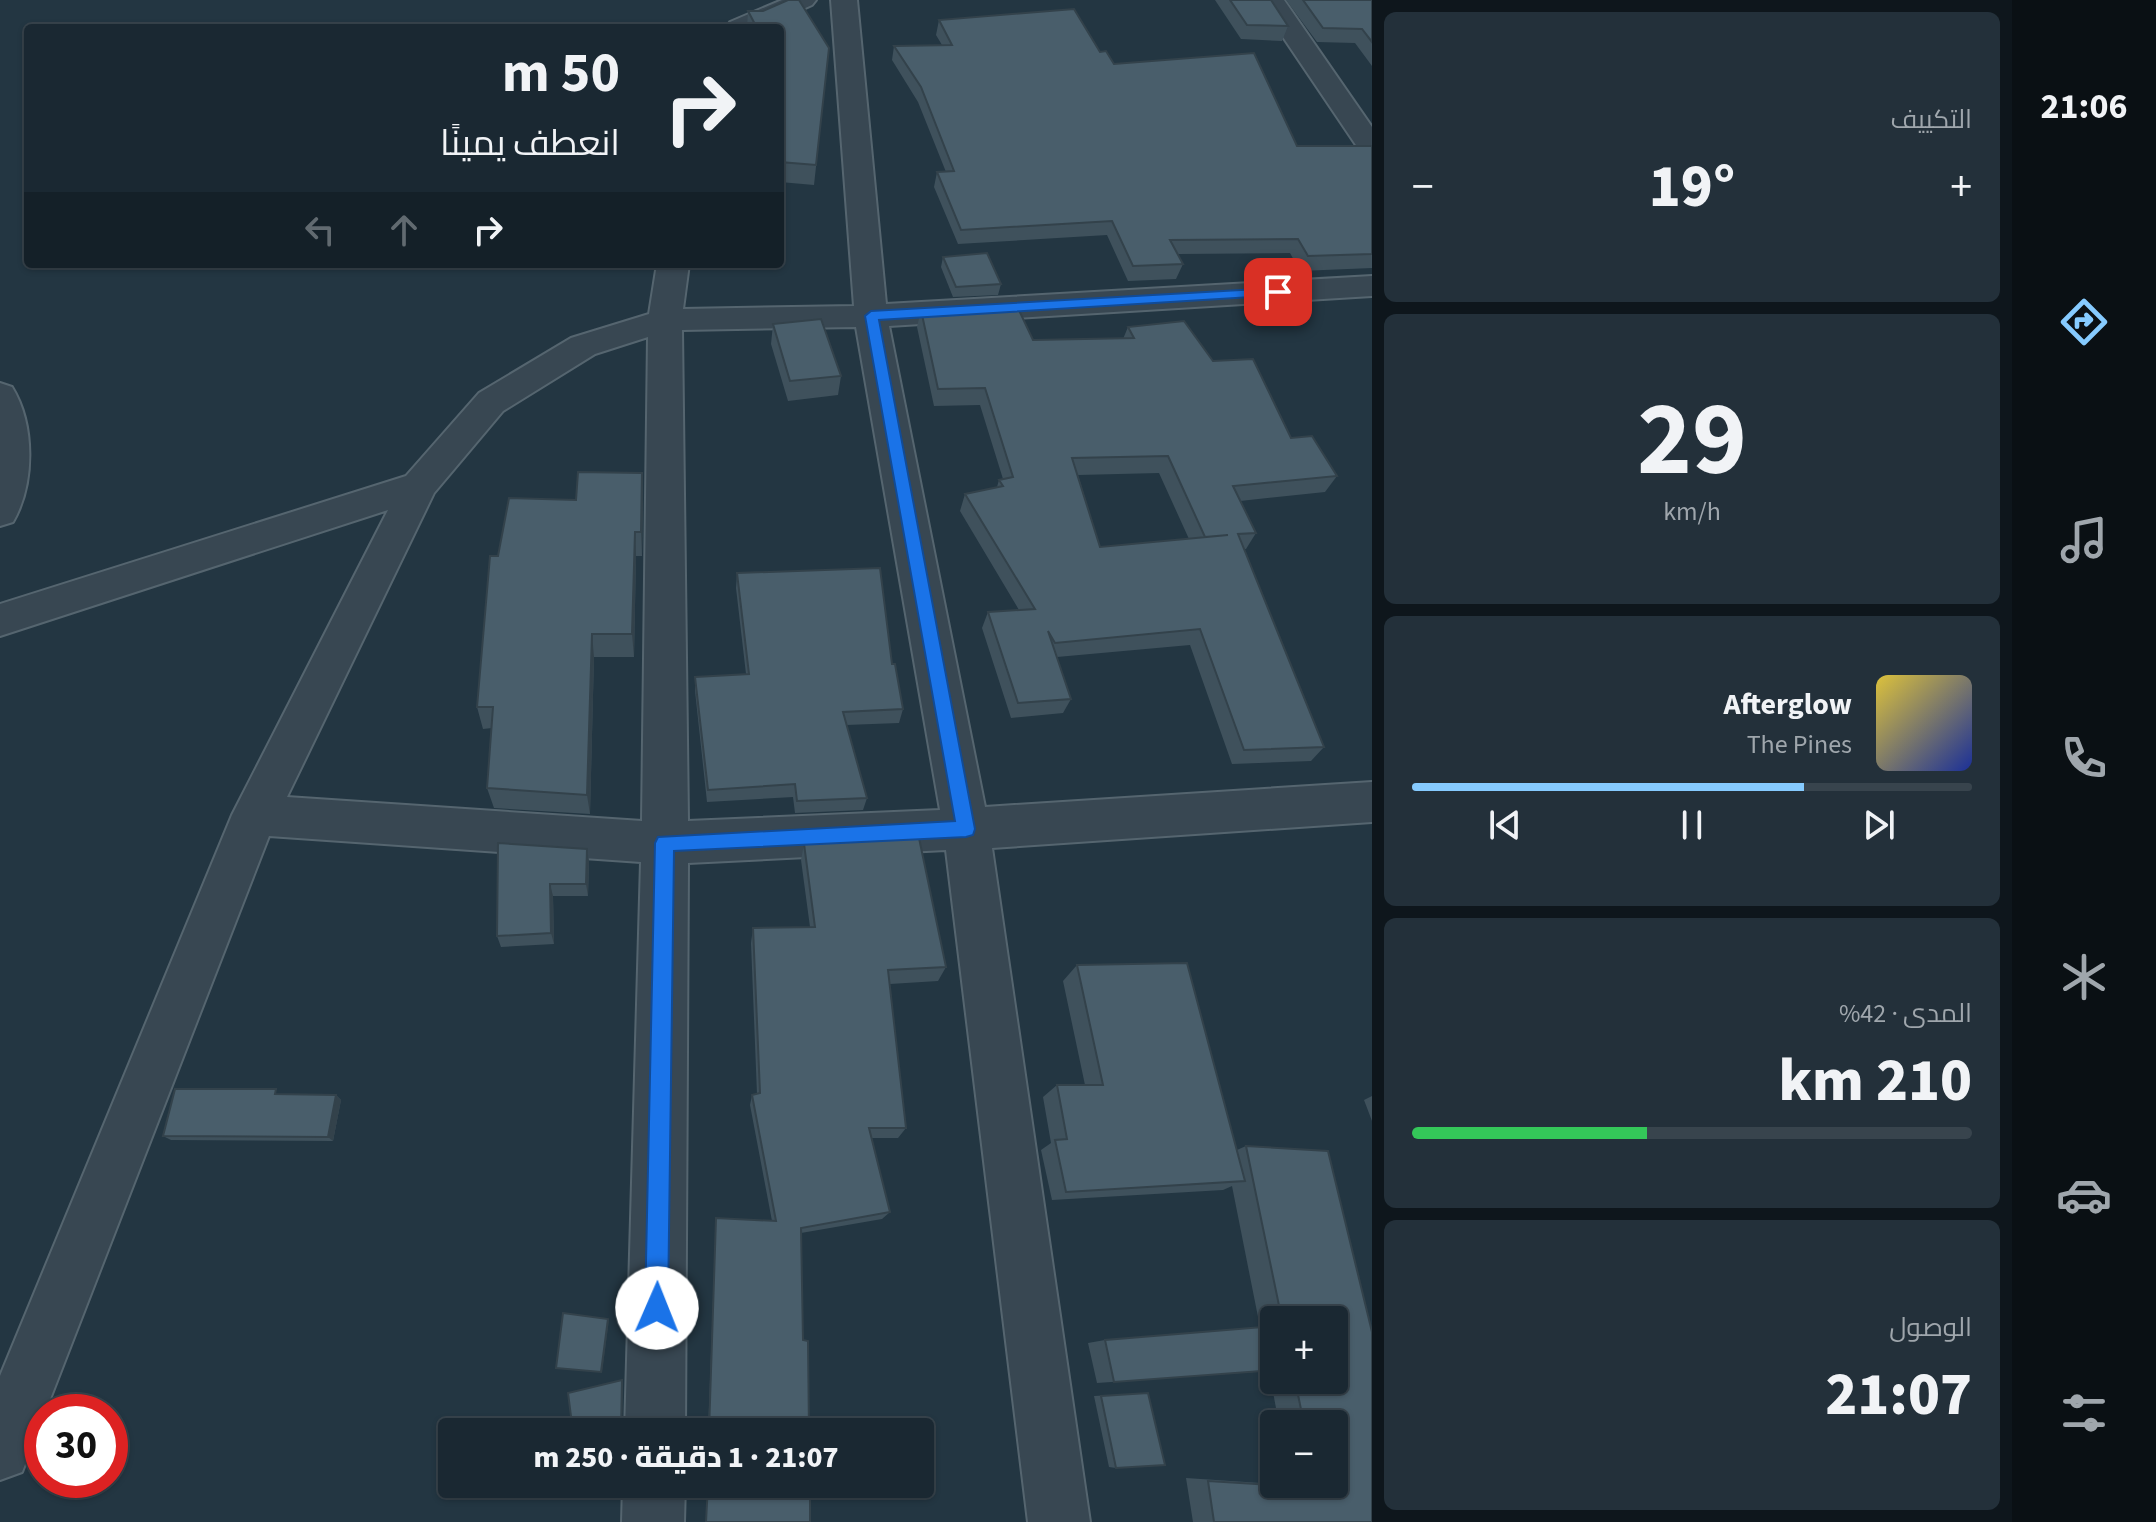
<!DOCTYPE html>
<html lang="ar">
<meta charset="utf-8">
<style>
:root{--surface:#1a2832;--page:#23303a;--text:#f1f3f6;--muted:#9fa6ac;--line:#38444d;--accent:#86cbff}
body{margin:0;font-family:"Source Sans 3",Cairo,sans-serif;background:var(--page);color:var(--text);direction:rtl;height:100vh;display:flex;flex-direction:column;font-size:30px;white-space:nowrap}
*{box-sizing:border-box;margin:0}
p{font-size:26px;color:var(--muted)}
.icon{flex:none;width:44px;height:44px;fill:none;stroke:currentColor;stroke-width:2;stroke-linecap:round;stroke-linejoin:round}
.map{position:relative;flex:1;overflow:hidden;direction:ltr}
.side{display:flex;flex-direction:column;gap:12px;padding:12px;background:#0e161c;width:640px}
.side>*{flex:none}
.hud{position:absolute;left:24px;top:24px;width:760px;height:244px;border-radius:8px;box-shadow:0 2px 6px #0004,0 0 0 2px var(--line);direction:rtl;background:#1a2832;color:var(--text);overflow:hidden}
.fabs{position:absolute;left:1260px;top:1306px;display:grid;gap:16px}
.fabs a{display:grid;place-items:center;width:88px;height:88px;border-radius:8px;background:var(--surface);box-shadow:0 2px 6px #0004,0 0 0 2px var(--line);font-size:40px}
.speed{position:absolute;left:24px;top:1394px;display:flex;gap:16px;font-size:40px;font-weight:700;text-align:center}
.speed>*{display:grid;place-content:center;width:104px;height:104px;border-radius:50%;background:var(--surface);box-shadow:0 2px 6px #0004,0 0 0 2px var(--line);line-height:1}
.speed .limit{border:12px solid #d22;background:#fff;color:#111}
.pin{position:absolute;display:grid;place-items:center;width:68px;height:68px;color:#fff;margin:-34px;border-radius:16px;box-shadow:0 4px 12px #0006}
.me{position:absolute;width:88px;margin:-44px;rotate:1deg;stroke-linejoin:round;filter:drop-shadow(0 0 6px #0008)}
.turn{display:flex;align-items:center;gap:28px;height:168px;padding:0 32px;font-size:36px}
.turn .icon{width:104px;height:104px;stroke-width:2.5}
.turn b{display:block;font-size:56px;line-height:68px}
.lanes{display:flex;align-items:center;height:76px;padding:0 32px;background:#0003;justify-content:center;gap:40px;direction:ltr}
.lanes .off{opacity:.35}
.big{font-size:60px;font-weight:800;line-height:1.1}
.side .card{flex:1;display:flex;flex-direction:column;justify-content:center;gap:12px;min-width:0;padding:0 28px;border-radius:12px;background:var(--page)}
.side .dial{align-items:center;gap:0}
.dial b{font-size:104px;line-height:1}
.song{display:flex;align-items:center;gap:24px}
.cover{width:96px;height:96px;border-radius:12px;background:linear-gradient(135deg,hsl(50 70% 55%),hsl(230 70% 35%))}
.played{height:8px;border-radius:4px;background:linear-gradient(90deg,var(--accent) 70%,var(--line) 70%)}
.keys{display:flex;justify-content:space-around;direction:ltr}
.heat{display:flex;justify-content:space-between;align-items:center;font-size:44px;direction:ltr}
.charge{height:12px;border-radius:6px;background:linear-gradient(90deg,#34c759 42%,var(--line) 0)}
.trip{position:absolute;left:438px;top:1418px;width:496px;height:80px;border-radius:8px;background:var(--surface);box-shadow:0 2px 6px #0004,0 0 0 2px var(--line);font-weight:800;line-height:80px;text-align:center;direction:rtl}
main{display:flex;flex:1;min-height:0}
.menu{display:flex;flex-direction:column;width:144px;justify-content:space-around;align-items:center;background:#0a1014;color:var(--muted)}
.menu .icon{width:56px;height:56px}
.menu .on{color:var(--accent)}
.menu b{font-size:36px;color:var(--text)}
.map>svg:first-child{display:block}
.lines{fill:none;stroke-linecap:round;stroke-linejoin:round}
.street-casing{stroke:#55656f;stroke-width:4}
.street{fill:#384752;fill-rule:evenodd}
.wall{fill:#3f515c;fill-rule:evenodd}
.shaded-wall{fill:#33424b}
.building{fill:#495e6b;stroke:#33424b;stroke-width:2;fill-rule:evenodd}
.route{fill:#1a73e8;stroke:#114b97;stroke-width:2}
</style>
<main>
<nav class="menu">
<b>21:06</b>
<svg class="icon on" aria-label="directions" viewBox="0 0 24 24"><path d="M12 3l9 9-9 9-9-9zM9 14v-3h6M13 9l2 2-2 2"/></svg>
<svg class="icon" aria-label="music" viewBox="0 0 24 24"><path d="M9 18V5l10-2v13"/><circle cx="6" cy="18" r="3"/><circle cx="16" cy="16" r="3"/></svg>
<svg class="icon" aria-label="phone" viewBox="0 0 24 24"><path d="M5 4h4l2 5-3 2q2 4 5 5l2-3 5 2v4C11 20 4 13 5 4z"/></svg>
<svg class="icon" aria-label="climate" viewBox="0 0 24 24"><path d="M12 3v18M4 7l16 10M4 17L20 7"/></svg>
<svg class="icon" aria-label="car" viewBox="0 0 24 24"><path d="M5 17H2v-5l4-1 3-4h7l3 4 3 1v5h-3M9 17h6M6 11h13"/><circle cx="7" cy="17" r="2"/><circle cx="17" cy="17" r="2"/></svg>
<svg class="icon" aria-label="filters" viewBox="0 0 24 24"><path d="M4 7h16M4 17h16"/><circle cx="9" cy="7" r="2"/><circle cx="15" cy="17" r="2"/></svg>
</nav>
<section class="side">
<div class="card"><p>التكييف</p>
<div class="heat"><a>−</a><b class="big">19°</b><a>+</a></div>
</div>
<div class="card dial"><b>29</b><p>km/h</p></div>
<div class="card">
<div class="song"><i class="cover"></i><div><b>Afterglow</b><p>The Pines</p></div></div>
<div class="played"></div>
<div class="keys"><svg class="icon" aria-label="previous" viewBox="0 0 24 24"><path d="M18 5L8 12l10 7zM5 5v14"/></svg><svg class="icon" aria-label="pause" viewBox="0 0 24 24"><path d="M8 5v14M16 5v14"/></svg><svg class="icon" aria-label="next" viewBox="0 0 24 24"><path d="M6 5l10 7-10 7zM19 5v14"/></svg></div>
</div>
<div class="card"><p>المدى · 42%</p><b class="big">210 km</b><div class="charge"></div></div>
<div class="card"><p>الوصول</p><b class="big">21:07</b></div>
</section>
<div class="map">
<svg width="1372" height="1522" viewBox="0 0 1372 1522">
<rect width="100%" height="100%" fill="#233642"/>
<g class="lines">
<defs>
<path id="street" d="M 782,0 L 816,0 L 812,5 L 761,28 L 726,28 L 730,22 Z
M 831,0 L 857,0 L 886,304 L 1372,276 L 1372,296 L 889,326 L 985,807 L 1372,782 L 1372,822 L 992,848 L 1090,1522 L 1028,1522 L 946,850 L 688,863 L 685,1432 L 625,1432 L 641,862 L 269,836 L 45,1412 L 42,1412 L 42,1420 L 22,1472 L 0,1480 L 0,1376 L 232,815 L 388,510 L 0,636 L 0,604 L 406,476 L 479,393 L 571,338 L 649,314 L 657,264 L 689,264 L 683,309 L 854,306 ZM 856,327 L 940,810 L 688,821 L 682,330 ZM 648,337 L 642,821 L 287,797 L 434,493 L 503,411 L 595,354 Z
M 1258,0 L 1284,0 L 1372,127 L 1372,157 L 1362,154 Z
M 0,383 L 12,387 C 35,424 35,484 13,522 L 0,526 Z
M 623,1484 L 685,1484 L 684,1522 L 622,1522 Z"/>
</defs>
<use href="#street" class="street-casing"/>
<use href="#street" class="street"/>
</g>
<path class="wall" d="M 1215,0 L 1271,0 L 1288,26 L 1282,41 L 1241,39 Z
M 1286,0 L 1372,0 L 1372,66 L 1355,43 L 1317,42 Z
M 748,11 L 829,48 L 814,185 L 780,182 L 780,28 L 747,28 Z
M 939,20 L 1100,52 L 1114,64 L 1297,146 L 1372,146 L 1372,268 L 1300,271 L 1290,253 L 1178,254 L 1183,264 L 1176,279 L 1128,281 L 1107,235 L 958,244 L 934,187 L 937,172 L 946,172 L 918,102 L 892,60 L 894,46 L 942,45 L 936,35 Z
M 943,257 L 1001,284 L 998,295 L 953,297 L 941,267 Z
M 921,310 L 1033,340 L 1123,339 L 1128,327 L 1213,361 L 1291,438 L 1337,476 L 1325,492 L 1240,501 L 1256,533 L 1246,549 L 1244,549 L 1324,747 L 1311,761 L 1232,764 L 1190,645 L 1057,657 L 1071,699 L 1063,713 L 1011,718 L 982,628 L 988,612 L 1019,610 L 960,511 L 965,494 L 997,487 L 999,480 L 1003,479 L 980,405 L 934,406 L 917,327 ZM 1159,473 L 1189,539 L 1100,547 L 1078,475 Z
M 773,324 L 841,376 L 838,395 L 788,401 L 771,344 Z
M 642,473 L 643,498 L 642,556 L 636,556 L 634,657 L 594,657 L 590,814 L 494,808 L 487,788 L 492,728 L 483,729 L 477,707 L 498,556 Z
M 737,573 L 892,664 L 903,709 L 899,723 L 846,725 L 867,798 L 863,810 L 795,813 L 793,797 L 707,802 L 695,691 L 695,677 L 746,674 L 736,588 Z
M 804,844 L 946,967 L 938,981 L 890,984 L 906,1128 L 898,1138 L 872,1138 L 890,1212 L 882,1219 L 801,1233 L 803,1340 L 809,1432 L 708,1432 L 716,1218 L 772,1221 L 750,1105 L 752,1095 L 757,1094 L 751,943 L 753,928 L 810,927 L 801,860 Z
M 587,849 L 589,861 L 588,896 L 553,896 L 554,944 L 501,947 L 497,936 Z
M 1187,963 L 1237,1150 L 1246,1146 L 1328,1151 L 1372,1332 L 1372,1522 L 1193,1522 L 1186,1478 L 1291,1485 L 1291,1484 L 1334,1484 L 1334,1424 L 1279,1424 L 1269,1371 L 1097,1383 L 1088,1343 L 1105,1340 L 1260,1327 L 1232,1186 L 1223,1190 L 1052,1200 L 1041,1150 L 1051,1143 L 1043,1097 L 1057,1085 L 1085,1085 L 1063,981 L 1077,965 ZM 1274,1320 L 1334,1320 L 1334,1380 L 1274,1380 Z
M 282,1094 L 336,1095 L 341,1100 L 333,1141 L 171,1140 L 163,1136 Z
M 1372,1096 L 1372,1121 L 1364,1100 Z
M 1148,1393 L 1116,1468 L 1109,1467 L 1094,1396 Z"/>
<path class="shaded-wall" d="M 642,473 L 643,498 L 642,556 L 641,532 Z
M 635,532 L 636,556 L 634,657 L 632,634 Z
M 592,634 L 594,657 L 590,814 L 587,795 Z
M 587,849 L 589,861 L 588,896 L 586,884 Z
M 550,884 L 553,896 L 554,944 L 551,933 Z
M 336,1095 L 341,1100 L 333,1141 L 328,1137 Z
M 608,1319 L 609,1320 L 602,1373 L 601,1372 Z
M 622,1380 L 623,1381 L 622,1432 L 621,1432 Z"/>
<path class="building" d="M 788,0 L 799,0 L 829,48 L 816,165 L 780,162 L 780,28 L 757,28 L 748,11 L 763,11 Z
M 1230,0 L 1271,0 L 1288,26 L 1247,25 Z
M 1303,0 L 1372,0 L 1372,42 L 1362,29 L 1323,28 Z
M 1074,9 L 1100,52 L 1106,51 L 1114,64 L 1254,53 L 1297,146 L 1372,146 L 1372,254 L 1308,256 L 1298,239 L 1170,240 L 1183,264 L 1133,266 L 1112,221 L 961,230 L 937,172 L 954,171 L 921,87 L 894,46 L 952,45 L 939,20 Z
M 987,253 L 1001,284 L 956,287 L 943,257 Z
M 1016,304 L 1033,340 L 1134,338 L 1128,327 L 1184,321 L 1213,361 L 1253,359 L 1291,438 L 1312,436 L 1337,476 L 1233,486 L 1256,533 L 1238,534 L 1324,747 L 1244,750 L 1200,629 L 1055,643 L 1048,631 L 1071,699 L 1018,703 L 988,612 L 1035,609 L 965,494 L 1003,486 L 999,480 L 1013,477 L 985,388 L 938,389 L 921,310 ZM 1168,456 L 1205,537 L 1228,535 L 1100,547 L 1072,458 Z
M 821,319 L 841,376 L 790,381 L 773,324 Z
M 578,472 L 642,473 L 641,532 L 635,532 L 632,634 L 592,634 L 587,795 L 487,788 L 493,707 L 477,707 L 490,556 L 498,556 L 509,498 L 576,500 Z
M 880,568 L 892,664 L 895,664 L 903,709 L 843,712 L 867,798 L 797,801 L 795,784 L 708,790 L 695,677 L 749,674 L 737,573 Z
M 919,838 L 946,967 L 888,970 L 906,1128 L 869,1128 L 890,1212 L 801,1228 L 803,1340 L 808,1341 L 809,1432 L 709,1432 L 716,1218 L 776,1221 L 752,1095 L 760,1093 L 753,928 L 815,927 L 804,844 Z
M 498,843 L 587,849 L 586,884 L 550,884 L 551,933 L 497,936 Z
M 1187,963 L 1245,1181 L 1066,1192 L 1055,1140 L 1067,1139 L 1057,1085 L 1103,1085 L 1077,965 Z
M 175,1089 L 276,1089 L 275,1094 L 336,1095 L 328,1137 L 163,1136 Z
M 1246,1146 L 1328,1151 L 1372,1332 L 1372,1522 L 1214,1522 L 1208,1481 L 1317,1488 L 1316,1484 L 1334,1484 L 1334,1424 L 1304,1424 L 1295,1380 L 1334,1380 L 1334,1320 L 1282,1320 Z
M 563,1313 L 608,1319 L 601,1372 L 556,1368 Z
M 1274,1326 L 1274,1370 L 1114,1382 L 1105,1340 Z
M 622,1380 L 621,1432 L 573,1432 L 568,1393 Z
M 1148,1393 L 1165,1465 L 1116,1468 L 1101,1396 Z
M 579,1484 L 605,1484 L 580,1490 Z
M 708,1484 L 810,1484 L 810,1522 L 706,1522 Z"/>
<path class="route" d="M 1278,288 L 1285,292 L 1283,295 L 879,320 L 975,829 L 973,835 L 966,837 L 674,851 L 668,1308 L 665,1316 L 657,1320 L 648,1316 L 645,1308 L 655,843 L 658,837 L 955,821 L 865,316 L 871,311 Z"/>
</svg>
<div class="fabs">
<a>+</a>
<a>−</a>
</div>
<div class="speed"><div class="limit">30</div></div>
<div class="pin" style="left:1278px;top:292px;background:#d93025"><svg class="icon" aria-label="arrive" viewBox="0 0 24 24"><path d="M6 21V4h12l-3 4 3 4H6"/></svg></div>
<svg class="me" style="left:657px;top:1308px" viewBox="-20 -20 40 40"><circle r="19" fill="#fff"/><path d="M0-13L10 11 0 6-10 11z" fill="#1a73e8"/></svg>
<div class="trip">21:07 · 1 دقيقة · 250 m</div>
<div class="hud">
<div class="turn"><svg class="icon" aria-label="right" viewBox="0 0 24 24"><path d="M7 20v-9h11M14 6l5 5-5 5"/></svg><div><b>50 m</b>انعطف يمينًا</div></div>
<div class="lanes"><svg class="icon off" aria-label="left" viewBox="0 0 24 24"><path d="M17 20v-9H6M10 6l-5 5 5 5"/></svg><svg class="icon off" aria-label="ahead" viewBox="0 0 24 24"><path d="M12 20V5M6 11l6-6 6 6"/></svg><svg class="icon" aria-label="right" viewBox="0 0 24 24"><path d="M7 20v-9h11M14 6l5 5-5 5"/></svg></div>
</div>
</div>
</main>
